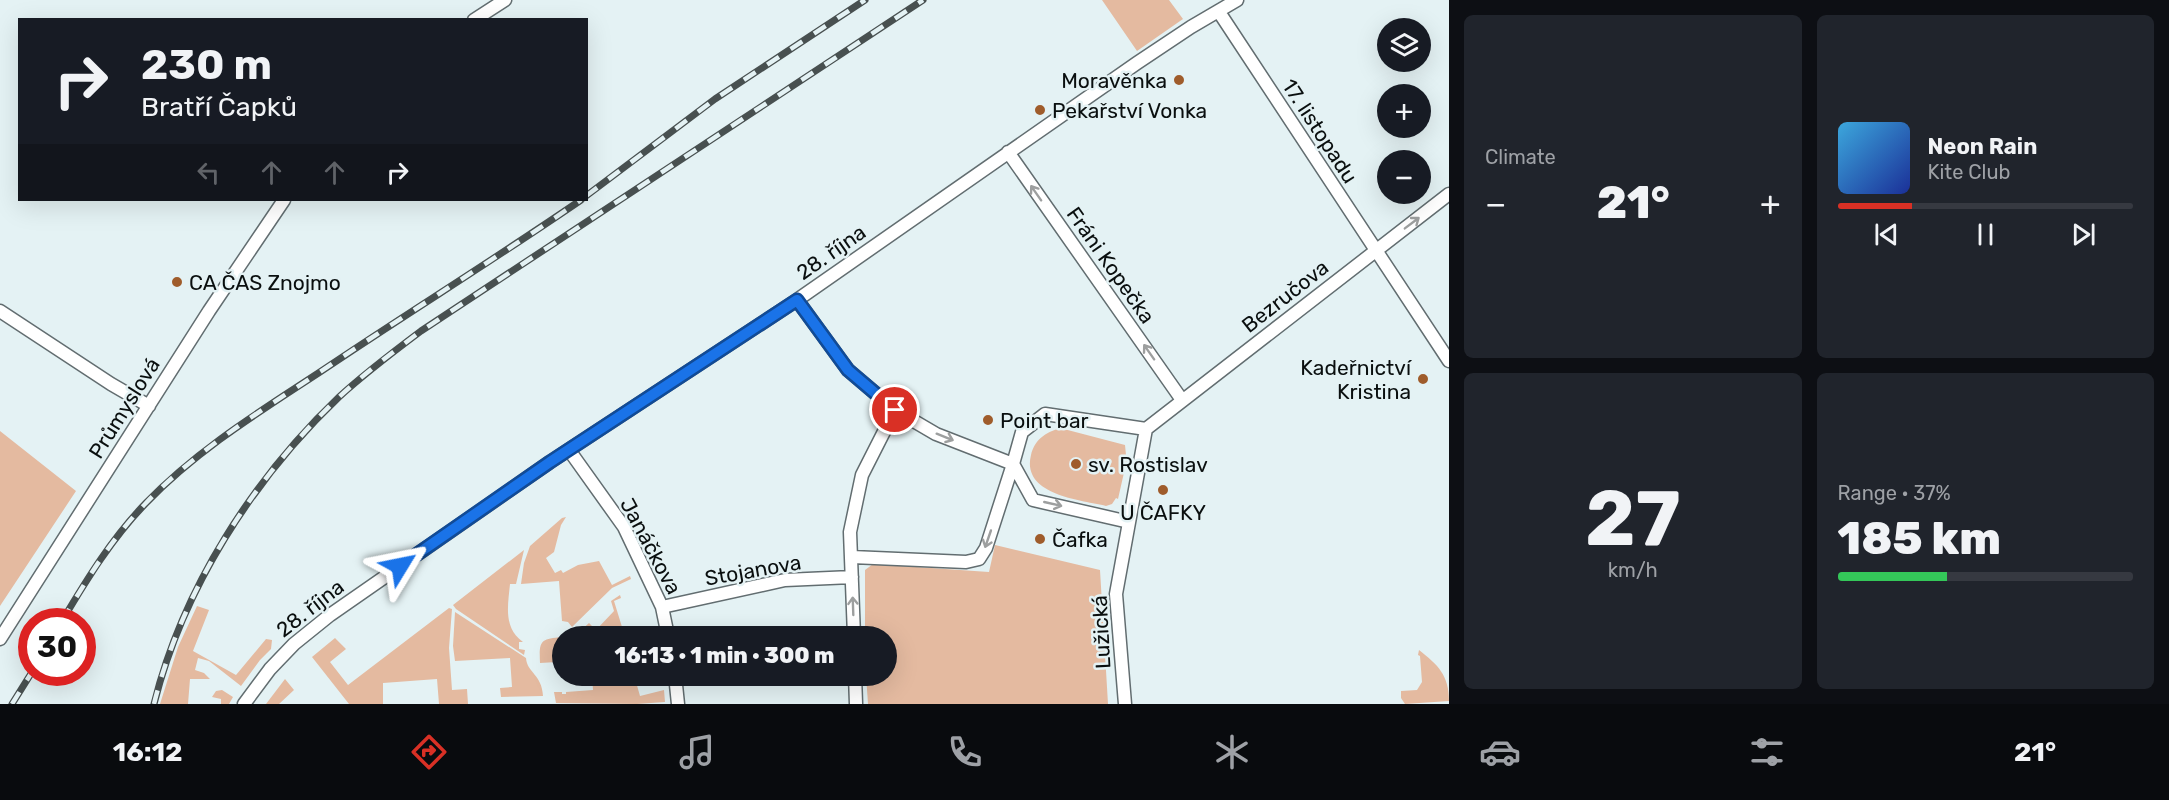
<!DOCTYPE html>
<meta charset="utf-8">
<style>
:root{--surface:#171b24;--page:#20242c;--text:#f1f3f6;--muted:#9ea1a6;--line:#363941;--accent:#d93025}
body{margin:0;font-family:Rubik,sans-serif;background:var(--page);color:var(--text);height:100vh;display:flex;flex-direction:column;font-size:22px;white-space:nowrap}
*{box-sizing:border-box;margin:0}
p{font-size:20px;color:var(--muted)}
.icon{flex:none;width:33px;height:33px;fill:none;stroke:currentColor;stroke-width:2;stroke-linecap:round;stroke-linejoin:round}
.map{position:relative;flex:1;overflow:hidden}
.drawer{display:flex;flex-direction:column;gap:15px;padding:15px;background:#0d0f14;width:720px}
.drawer>*{flex:none}
.top-card{position:absolute;left:18px;top:18px;width:570px;height:183px;border-radius:0px;box-shadow:0 6px 24px #0002;background:#171b24;color:var(--text);overflow:hidden}
.controls{position:absolute;left:1377px;top:18px;display:grid;gap:12px}
.controls a{display:grid;place-items:center;width:54px;height:54px;border-radius:50%;background:var(--surface);box-shadow:0 6px 24px #0002;font-size:30px}
.speed{position:absolute;left:18px;top:608px;display:flex;gap:12px;font-size:30px;font-weight:700;text-align:center}
.speed>*{display:grid;place-content:center;width:78px;height:78px;border-radius:50%;background:var(--surface);box-shadow:0 6px 24px #0002;line-height:1}
.speed .limit{border:9px solid #d22;background:#fff;color:#111}
.pin{position:absolute;display:grid;place-items:center;width:51px;height:51px;color:#fff;margin:-26px;border:3px solid #fff;border-radius:50%;box-shadow:0 2px 6px #0007}
.me{position:absolute;width:66px;margin:-33px;rotate:55deg;stroke-linejoin:round;filter:drop-shadow(0 0 4px #0008)}
.turn{display:flex;align-items:center;gap:21px;height:126px;padding:0 24px;font-size:27px}
.turn .icon{width:78px;height:78px;stroke-width:2.5}
.turn b{display:block;font-size:42px;line-height:51px}
.lanes{display:flex;align-items:center;height:57px;padding:0 24px;background:#0003;justify-content:center;gap:30px;direction:ltr}
.lanes .off{opacity:.35}
.big{font-size:45px;font-weight:800;line-height:1.1}
.drawer .widget{flex:1;display:flex;flex-direction:column;justify-content:center;gap:9px;min-width:0;padding:0 21px;border-radius:9px;background:var(--page)}
.drawer .dial{align-items:center;gap:0}
.dial b{font-size:78px;line-height:1}
.song{display:flex;align-items:center;gap:18px}
.cover{width:72px;height:72px;border-radius:9px;background:linear-gradient(135deg,hsl(200 70% 55%),hsl(230 70% 35%))}
.played{height:6px;border-radius:3px;background:linear-gradient(90deg,var(--accent) 25%,var(--line) 25%)}
.keys{display:flex;justify-content:space-around;direction:ltr}
.heat{display:flex;justify-content:space-between;align-items:center;font-size:33px;direction:ltr}
.charge{height:9px;border-radius:4px;background:linear-gradient(90deg,#34c759 37%,var(--line) 0)}
.drawer .tiles{flex:1;display:grid;gap:15px;grid-template-columns:repeat(2,1fr)}
.trip{position:absolute;left:552px;top:626px;width:345px;height:60px;border-radius:30px;background:var(--surface);box-shadow:0 6px 24px #0002;font-weight:800;line-height:60px;text-align:center}
.tab-bar{display:flex;height:96px;justify-content:space-around;align-items:center;background:#090b0e;color:var(--muted)}
.tab-bar .icon{width:42px;height:42px}
.tab-bar .selected{color:var(--accent)}
.tab-bar b{font-size:27px;color:var(--text)}
main{display:flex;flex:1;min-height:0}
.map>svg:first-child{display:block}
.green{fill:#e4baa0}
.lines{fill:none;stroke-linecap:round;stroke-linejoin:round}
.minor-casing{stroke:#626d70;stroke-width:15}
.minor{stroke:#fff;stroke-width:12}
.rail-casing{stroke:#485050;stroke-width:7}
.rail{stroke:#e4f2f4;stroke-width:4.5;stroke-dasharray:14;stroke-linecap:butt}
.oneway{stroke:#9d9f9f}
.route-casing{stroke:#114b97;stroke-width:15}
.route{stroke:#1a73e8;stroke-width:10}
.poi-dot{fill:#9f5c2b;stroke:#e4f2f4;stroke-width:2}
.labels{text-anchor:middle;dominant-baseline:central;stroke-width:5;stroke-linejoin:round;paint-order:stroke}
.poi-label{font-size:21px;fill:#0a0f0f;stroke:#e4f2f4;text-anchor:start}
.street-label{font-size:21px;fill:#0a0f0f;stroke:#e4f2f4}
</style>
<main>
<div class="map">
<svg width="1449" height="704" viewBox="0 0 1449 704">
<rect width="100%" height="100%" fill="#e4f2f4"/>
<path class="green" d="M 1102,0 L 1169,0 L 1183,19 L 1137,51 Z
M 1060,428 L 1125,445 L 1126,455 L 1128,455 L 1118,499 L 1116,498 L 1112,504 L 1106,506 C 1080,500 1021,495 1031,455 C 1035,439 1045,433 1060,428 Z
M 0,431 L 76,491 L 0,606 Z
M 566,517 L 561,525 L 554,552 L 546,558 L 555,573 L 561,570 L 563,573 L 578,565 L 599,561 L 612,585 L 630,576 L 631,579 L 612,588 L 572,627 L 568,622 L 562,621 L 559,581 L 521,584 L 524,563 L 530,546 L 562,518 Z
M 995,545 L 1100,570 L 1108,704 L 868,704 L 866,675 L 886,675 L 886,636 L 865,636 L 865,570 L 873,564 L 989,572 Z
M 524,550 L 516,584 L 510,584 C 508,605 503,628 523,642 L 519,642 L 519,649 L 525,650 L 524,655 L 456,609 L 453,605 Z
M 620,595 L 621,598 L 614,601 L 622,627 L 626,627 L 628,636 L 570,636 L 578,633 L 589,623 L 596,630 L 614,611 L 611,601 Z
M 197,606 L 209,610 L 193,651 L 236,675 L 266,639 L 272,640 L 271,649 L 260,660 L 241,686 L 209,661 L 198,658 L 195,670 L 204,673 L 210,679 L 190,679 L 188,704 L 160,704 L 178,647 Z
M 449,608 L 452,609 L 449,648 L 452,690 L 467,689 L 468,704 L 439,704 L 437,679 L 383,683 L 383,704 L 349,704 L 312,657 L 335,638 L 346,649 L 330,662 L 348,685 Z
M 455,612 L 526,658 C 527,673 542,674 543,696 L 501,697 L 500,688 L 512,687 L 510,658 L 455,661 L 453,646 Z
M 562,637 L 562,652 L 557,653 L 557,662 L 540,663 C 539,641 540,639 562,637 Z
M 1419,650 C 1438,665 1449,675 1449,701 L 1405,704 L 1401,698 L 1401,691 L 1417,690 L 1422,682 L 1420,656 L 1418,655 Z
M 592,675 L 634,675 L 640,696 L 664,690 L 665,702 L 637,704 L 556,703 L 554,692 L 562,692 L 562,694 L 566,694 L 566,692 L 593,690 Z
M 285,679 L 294,690 L 279,704 L 266,704 Z
M 222,690 L 233,697 L 229,704 L 221,704 L 221,699 L 212,697 L 216,691 Z"/>
<g class="lines">
<defs>
<path id="minor" d="M 1219,12 L 1449,361
M 474,20 L 505,0
M 1008,152 L 1182,400
M 797,300 L 848,370 L 895,410 L 936,434 L 1013,464 L 986,548 L 979,559 L 966,562 L 852,557
M 0,311 L 111,384 L 149,406
M 1146,429 L 1449,194
M 569,450 L 624,527 L 662,607 L 668,636
M 1129,522 L 1033,500 L 1013,464 L 1022,432 L 1045,414 L 1146,429
M 662,607 L 785,580 L 852,577
M 854,636 L 850,532 L 862,475 L 895,410
M 0,639 L 209,311 L 284,200
M 675,675 L 678,704
M 855,675 L 856,704
M 244,704 L 270,669 L 294,644 L 330,615 L 550,462 L 797,300 L 1137,63 L 1191,27 L 1237,0
M 1125,704 L 1116,594 L 1146,429"/>
</defs>
<use href="#minor" class="minor-casing"/>
<use href="#minor" class="minor"/>
<defs>
<path id="rail" d="M 586,196 L 715,99 L 865,0
M 62,621 C 87,579 112,538 146,503 C 197,450 259,412 320,372 C 406,314 495,259 581,200
M 12,704 L 32,672
M 154,704 C 183,588 253,479 339,397 C 365,373 393,352 421,331 L 923,0"/>
</defs>
<use href="#rail" class="rail-casing"/>
<use href="#rail" class="rail"/>
</g>
<defs><path id="oneway-shaft" d="M-6 0H5M1.5-3L5.5 0L1.5 3" fill="none" stroke-width="1.6" stroke-linecap="round" stroke-linejoin="round" transform="scale(1.5)"/></defs>
<g class="oneway">
<use href="#oneway-shaft" transform="translate(1036 193) rotate(-125)"/>
<use href="#oneway-shaft" transform="translate(1412 223) rotate(-37)"/>
<use href="#oneway-shaft" transform="translate(1149 352) rotate(-125)"/>
<use href="#oneway-shaft" transform="translate(945 437) rotate(22)"/>
<use href="#oneway-shaft" transform="translate(1053 504) rotate(13)"/>
<use href="#oneway-shaft" transform="translate(988 539) rotate(109)"/>
<use href="#oneway-shaft" transform="translate(853 606) rotate(-92)"/>
</g>
<g class="lines">
<defs>
<path id="route" d="M 400,566 L 550,462 L 797,300 L 848,370 L 895,410"/>
</defs>
<use href="#route" class="route-casing"/>
<use href="#route" class="route"/>
</g>
<g class="poi-dot">
<circle cx="1179" cy="80" r="6"/>
<circle cx="1040" cy="110" r="6"/>
<circle cx="177" cy="282" r="6"/>
<circle cx="1423" cy="379" r="6"/>
<circle cx="988" cy="420" r="6"/>
<circle cx="1076" cy="464" r="6"/>
<circle cx="1163" cy="490" r="6"/>
<circle cx="1040" cy="539" r="6"/>
</g>
<g class="labels">
<g class="poi-label">
<text x="1167" y="80" text-anchor="end">Moravěnka</text>
<text x="1052" y="110">Pekařství Vonka</text>
<text x="189" y="282">CA ČAS Znojmo</text>
<text x="1411" y="367" text-anchor="end">Kadeřnictví<tspan x="1411" dy="24">Kristina</tspan></text>
<text x="1000" y="420">Point bar</text>
<text x="1088" y="464">sv. Rostislav</text>
<text x="1163" y="512" text-anchor="middle">U ČAFKY</text>
<text x="1052" y="539">Čafka</text>
</g>
<g class="street-label">
<text transform="translate(1320 131) rotate(57)">17. listopadu</text>
<text transform="translate(831 252) rotate(-35)">28. října</text>
<text transform="translate(1111 265) rotate(55)">Fráni Kopečka</text>
<text transform="translate(1285 296) rotate(-38)">Bezručova</text>
<text transform="translate(124 408) rotate(-58)">Průmyslová</text>
<text transform="translate(651 546) rotate(62)">Janáčkova</text>
<text transform="translate(753 570) rotate(-10)">Stojanova</text>
<text transform="translate(310 608) rotate(-38)">28. října</text>
<text transform="translate(1101 632) rotate(-93)">Lužická</text>
</g>
</g>
</svg>
<div class="controls">
<a><svg class="icon" aria-label="layers" viewBox="0 0 24 24"><path d="M12 4l9 5-9 5-9-5zM3 14l9 5 9-5"/></svg></a>
<a>+</a>
<a>−</a>
</div>
<div class="speed"><div class="limit">30</div></div>
<div class="pin" style="left:895px;top:410px;background:#d93025"><svg class="icon" aria-label="arrive" viewBox="0 0 24 24"><path d="M6 21V4h12l-3 4 3 4H6"/></svg></div>
<svg class="me" style="left:400px;top:566px" viewBox="-20 -20 40 40"><path d="M0-17L14 15 0 8-14 15z" fill="#1a73e8" stroke="#fff" stroke-width="4"/></svg>
<div class="trip">16:13 · 1 min · 300 m</div>
<div class="top-card">
<div class="turn"><svg class="icon" aria-label="right" viewBox="0 0 24 24"><path d="M7 20v-9h11M14 6l5 5-5 5"/></svg><div><b>230 m</b>Bratří Čapků</div></div>
<div class="lanes"><svg class="icon off" aria-label="left" viewBox="0 0 24 24"><path d="M17 20v-9H6M10 6l-5 5 5 5"/></svg><svg class="icon off" aria-label="ahead" viewBox="0 0 24 24"><path d="M12 20V5M6 11l6-6 6 6"/></svg><svg class="icon off" aria-label="ahead" viewBox="0 0 24 24"><path d="M12 20V5M6 11l6-6 6 6"/></svg><svg class="icon" aria-label="right" viewBox="0 0 24 24"><path d="M7 20v-9h11M14 6l5 5-5 5"/></svg></div>
</div>
</div>
<section class="drawer">
<div class="tiles">
<div class="widget"><p>Climate</p>
<div class="heat"><a>−</a><b class="big">21°</b><a>+</a></div>
</div>
<div class="widget">
<div class="song"><i class="cover"></i><div><b>Neon Rain</b><p>Kite Club</p></div></div>
<div class="played"></div>
<div class="keys"><svg class="icon" aria-label="previous" viewBox="0 0 24 24"><path d="M18 5L8 12l10 7zM5 5v14"/></svg><svg class="icon" aria-label="pause" viewBox="0 0 24 24"><path d="M8 5v14M16 5v14"/></svg><svg class="icon" aria-label="next" viewBox="0 0 24 24"><path d="M6 5l10 7-10 7zM19 5v14"/></svg></div>
</div>
<div class="widget dial"><b>27</b><p>km/h</p></div>
<div class="widget"><p>Range · 37%</p><b class="big">185 km</b><div class="charge"></div></div>
</div>
</section>
</main>
<nav class="tab-bar">
<b>16:12</b>
<svg class="icon selected" aria-label="directions" viewBox="0 0 24 24"><path d="M12 3l9 9-9 9-9-9zM9 14v-3h6M13 9l2 2-2 2"/></svg>
<svg class="icon" aria-label="music" viewBox="0 0 24 24"><path d="M9 18V5l10-2v13"/><circle cx="6" cy="18" r="3"/><circle cx="16" cy="16" r="3"/></svg>
<svg class="icon" aria-label="phone" viewBox="0 0 24 24"><path d="M5 4h4l2 5-3 2q2 4 5 5l2-3 5 2v4C11 20 4 13 5 4z"/></svg>
<svg class="icon" aria-label="climate" viewBox="0 0 24 24"><path d="M12 3v18M4 7l16 10M4 17L20 7"/></svg>
<svg class="icon" aria-label="car" viewBox="0 0 24 24"><path d="M5 17H2v-5l4-1 3-4h7l3 4 3 1v5h-3M9 17h6M6 11h13"/><circle cx="7" cy="17" r="2"/><circle cx="17" cy="17" r="2"/></svg>
<svg class="icon" aria-label="filters" viewBox="0 0 24 24"><path d="M4 7h16M4 17h16"/><circle cx="9" cy="7" r="2"/><circle cx="15" cy="17" r="2"/></svg>
<b>21°</b>
</nav>
